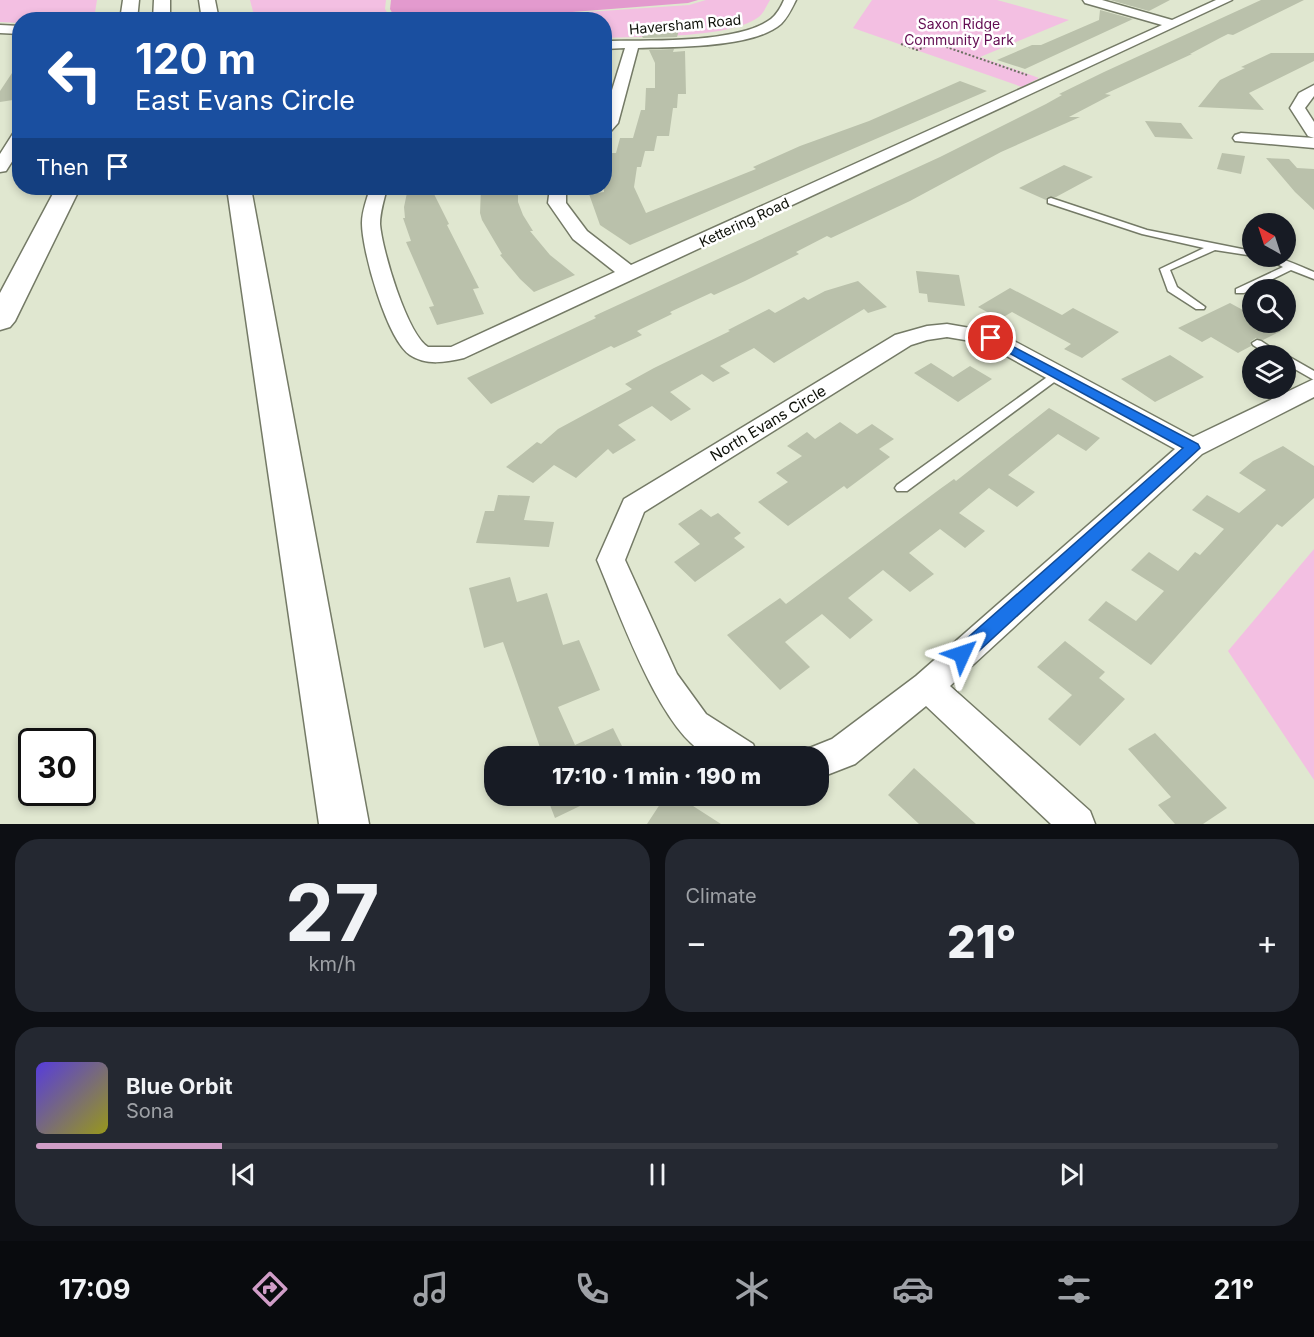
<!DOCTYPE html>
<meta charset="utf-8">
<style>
:root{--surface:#171b24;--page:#242831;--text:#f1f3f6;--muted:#9ea1a6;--line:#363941;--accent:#d09dc7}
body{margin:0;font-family:Inter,sans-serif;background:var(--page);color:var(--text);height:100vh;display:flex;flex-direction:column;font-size:22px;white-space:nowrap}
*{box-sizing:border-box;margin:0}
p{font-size:20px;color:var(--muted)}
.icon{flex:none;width:33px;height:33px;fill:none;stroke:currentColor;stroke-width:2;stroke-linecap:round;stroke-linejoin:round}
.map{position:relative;height:824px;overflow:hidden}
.sheet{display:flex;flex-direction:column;gap:15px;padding:15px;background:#0d0f14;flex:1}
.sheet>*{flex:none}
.hud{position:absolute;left:12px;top:12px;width:600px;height:183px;border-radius:24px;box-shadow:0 3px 9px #0003;background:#1a4fa0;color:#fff;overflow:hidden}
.needle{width:39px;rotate:321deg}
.fabs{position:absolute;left:1242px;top:213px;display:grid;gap:12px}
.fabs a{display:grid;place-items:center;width:54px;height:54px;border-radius:50%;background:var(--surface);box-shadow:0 3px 9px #0003;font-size:30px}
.speed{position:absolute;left:18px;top:728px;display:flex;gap:12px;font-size:30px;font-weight:700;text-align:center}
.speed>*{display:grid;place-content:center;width:78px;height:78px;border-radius:50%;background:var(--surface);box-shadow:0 3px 9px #0003;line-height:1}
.speed .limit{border:3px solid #111;border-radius:9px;background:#fff;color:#111}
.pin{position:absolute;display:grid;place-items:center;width:51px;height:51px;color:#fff;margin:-26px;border:3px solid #fff;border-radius:50%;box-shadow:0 2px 6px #0007}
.me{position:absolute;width:66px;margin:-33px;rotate:48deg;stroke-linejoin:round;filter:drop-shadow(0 0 4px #0008)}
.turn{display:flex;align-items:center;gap:21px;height:126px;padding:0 24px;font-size:27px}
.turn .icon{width:78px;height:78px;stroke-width:2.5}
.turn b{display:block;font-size:42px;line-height:51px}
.then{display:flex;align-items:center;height:57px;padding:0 24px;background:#0003;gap:12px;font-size:22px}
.big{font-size:45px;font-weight:800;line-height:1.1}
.sheet .widget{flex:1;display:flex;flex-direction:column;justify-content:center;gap:9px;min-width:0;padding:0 21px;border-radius:24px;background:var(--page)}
.sheet .dial{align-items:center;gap:0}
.dial b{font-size:78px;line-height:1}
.song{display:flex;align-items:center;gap:18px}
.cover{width:72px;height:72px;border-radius:9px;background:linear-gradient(135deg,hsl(250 70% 55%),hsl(60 70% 35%))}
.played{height:6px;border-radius:3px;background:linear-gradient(90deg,var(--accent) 15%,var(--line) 15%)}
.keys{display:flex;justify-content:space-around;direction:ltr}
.heat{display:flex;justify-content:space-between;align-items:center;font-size:33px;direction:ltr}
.sheet .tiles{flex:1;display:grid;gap:15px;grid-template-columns:1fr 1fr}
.widget:last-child{grid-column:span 2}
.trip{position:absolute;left:484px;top:746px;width:345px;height:60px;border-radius:24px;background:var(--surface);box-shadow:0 3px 9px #0003;font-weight:800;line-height:60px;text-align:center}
.dock{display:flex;height:96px;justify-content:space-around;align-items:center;background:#090b0e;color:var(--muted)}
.dock .icon{width:42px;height:42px}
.dock .current{color:var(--accent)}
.dock b{font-size:27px;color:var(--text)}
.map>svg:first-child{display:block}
.green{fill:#f3bfe2}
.water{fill:#e39ace}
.building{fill:#bac1ab}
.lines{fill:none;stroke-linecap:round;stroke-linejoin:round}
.lane-casing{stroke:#747a66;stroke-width:3}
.street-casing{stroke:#747a66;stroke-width:3}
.highway-casing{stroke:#747a66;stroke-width:3}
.path{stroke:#6c7062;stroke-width:2;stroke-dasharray:2 2;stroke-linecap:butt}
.lane{fill:#fff;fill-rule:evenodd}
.street{fill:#fff;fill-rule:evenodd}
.highway{fill:#fff;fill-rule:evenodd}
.route{fill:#1a73e8;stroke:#114b97;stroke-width:1.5}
.labels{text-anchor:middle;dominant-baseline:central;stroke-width:5;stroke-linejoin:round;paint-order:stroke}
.far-park-label{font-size:14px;fill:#630d52;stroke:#fff}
.far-street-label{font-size:14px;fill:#0c0f07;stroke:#fff}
.street-label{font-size:15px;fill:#0c0f07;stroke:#fff}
</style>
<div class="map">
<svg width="1314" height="824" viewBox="0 0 1314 824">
<rect width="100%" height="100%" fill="#e0e7d0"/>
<path class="green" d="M 0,0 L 97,0 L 94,19 L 20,20 L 19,23 L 0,22 Z
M 250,0 L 386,0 L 385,9 L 390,17 L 401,19 L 255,19 Z
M 706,0 L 770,0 C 767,5 764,12 760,16 C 732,39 642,36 605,38 L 604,20 L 473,20 L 689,5 Z
M 872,0 L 997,0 L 1069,20 L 980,57 L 1039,78 L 1022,87 L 853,28 Z
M 1314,549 L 1314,780 L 1228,651 Z"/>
<path class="water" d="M 391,0 L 698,0 L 688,3 L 507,17 L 410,19 L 394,16 L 390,9 Z"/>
<path class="building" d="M 1110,0 L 1170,0 L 1149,11 Z
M 1261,0 L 1304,0 L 1233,35 L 1228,34 L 1220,38 L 1190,54 L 1192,54 L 1105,94 L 1111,95 L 1069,117 L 1080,117 L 1001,152 L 910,201 L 831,238 L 827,236 L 796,252 L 799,254 L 745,281 L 714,295 L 711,293 L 670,312 L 672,314 L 637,331 L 642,335 L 614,348 L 611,346 L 491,404 L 467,378 L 596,318 L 594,316 L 940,157 L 1046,104 L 1062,95 L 1059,94 L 1104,72 Z
M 1100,10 L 1133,19 L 1025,69 L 997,60 L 1032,45 L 1041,45 L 1099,20 Z
M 636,25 L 680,27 L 677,37 L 643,38 Z
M 674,49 L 673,52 L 685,51 L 686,94 L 678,94 L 677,108 L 673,108 L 669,136 L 657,136 L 654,151 L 645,151 L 641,167 L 637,167 L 634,187 L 646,213 L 756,169 L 753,167 L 800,146 L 869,121 L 960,81 L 987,91 L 630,245 L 600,225 L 589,194 L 604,192 L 604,153 L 616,153 L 620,138 L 633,138 L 641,110 L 645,110 L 646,88 L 655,88 L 655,63 L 649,50 Z
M 1271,53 L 1314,53 L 1314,61 L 1249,93 L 1264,110 L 1198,107 L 1220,80 L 1245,68 L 1241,67 Z
M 20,61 L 20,87 L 13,100 L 0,102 L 0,91 Z
M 1145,121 L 1181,123 L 1193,139 L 1155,137 Z
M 1222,153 L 1245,156 L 1241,174 L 1217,169 Z
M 1266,158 L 1289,159 L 1297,168 L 1314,169 L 1314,210 L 1295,192 Z
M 1064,165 L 1093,177 L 1056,197 L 1047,197 L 1046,200 L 1019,188 Z
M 408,188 L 431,188 L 449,224 L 447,225 L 479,288 L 473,289 L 484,314 L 437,325 L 429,307 L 434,306 L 406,242 L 411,241 L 403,218 L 405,218 L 404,207 Z
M 481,188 L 518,188 L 518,202 L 523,215 L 533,231 L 530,231 L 550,255 L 575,275 L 534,292 L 520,279 L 500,255 L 502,254 L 482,220 L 480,213 Z
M 916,271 L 959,275 L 965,306 L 928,302 L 927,294 L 919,293 Z
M 858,281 L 887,307 L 868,313 L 864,309 L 774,363 L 754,348 L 720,366 L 730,373 L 713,382 L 702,374 L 670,392 L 691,409 L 671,421 L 652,406 L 618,425 L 636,440 L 613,454 L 608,449 L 576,478 L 554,465 L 533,483 L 506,467 L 537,442 L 541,444 L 558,429 L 632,389 L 625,384 L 654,368 L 730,331 L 728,330 L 769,309 L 775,313 L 804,297 L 808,300 L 825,291 Z
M 1010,288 L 1062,315 L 1073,308 L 1119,332 L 1082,358 L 1064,349 L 1071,344 L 1012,312 L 1000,319 L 978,307 Z
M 1230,303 L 1252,315 L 1252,322 L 1266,322 L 1281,331 L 1263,340 L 1256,338 L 1250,342 L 1251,346 L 1238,353 L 1211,337 L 1202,342 L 1178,328 Z
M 1170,355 L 1204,377 L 1155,402 L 1121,379 Z
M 931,363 L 953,377 L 970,366 L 992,379 L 958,402 L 914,373 Z
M 1049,408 L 1100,438 L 1086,451 L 1058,434 L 1008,475 L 1035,492 L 1017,507 L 989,488 L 959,513 L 985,531 L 965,548 L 940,529 L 909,553 L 934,574 L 910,592 L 883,570 L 848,598 L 873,620 L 850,639 L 822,614 L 785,642 L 810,667 L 780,690 L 727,635 L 780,598 L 786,604 L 940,489 L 954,479 L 956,481 Z
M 840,422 L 857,434 L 872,424 L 894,439 L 879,449 L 890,457 L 847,489 L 844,486 L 788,526 L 758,502 L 788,482 L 776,473 L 802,456 L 787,446 L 807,432 L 815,439 Z
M 1283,446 L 1314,466 L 1314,498 L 1282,527 L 1277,524 L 1151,665 L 1088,620 L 1106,601 L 1136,621 L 1164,591 L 1131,570 L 1149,552 L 1178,571 L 1195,552 L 1200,555 L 1224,529 L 1192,510 L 1207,495 L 1239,513 L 1266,490 L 1239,473 L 1253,461 Z
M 498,495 L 530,496 L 524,520 L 554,522 L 549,547 L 476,543 L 485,511 L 494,511 Z
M 701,509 L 711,517 L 718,513 L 741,533 L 734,538 L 745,547 L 695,582 L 674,562 L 700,544 L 678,524 Z
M 510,577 L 517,602 L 547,593 L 563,645 L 579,640 L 600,690 L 558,707 L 575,745 L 613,728 L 627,756 L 543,756 L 503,642 L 484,648 L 469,588 Z
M 1065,641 L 1105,672 L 1099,678 L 1125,699 L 1080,746 L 1048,719 L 1072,695 L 1037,667 Z
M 1155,733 L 1227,808 L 1203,824 L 1175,824 L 1158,805 L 1171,797 L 1128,749 Z
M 914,768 L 976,824 L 919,824 L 888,795 Z
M 546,795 L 603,795 L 555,818 Z
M 666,795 L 676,795 L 721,824 L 647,824 Z"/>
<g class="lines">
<defs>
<path id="lane" d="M 1051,198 L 1147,230 L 1252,251 L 1254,256 L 1215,250 L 1170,270 L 1177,287 L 1205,307 L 1204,309 L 1196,309 L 1168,291 L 1160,269 L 1204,248 L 1142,234 L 1048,203 L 1048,199 Z
M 1262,256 C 1281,256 1296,265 1314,272 L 1314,279 L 1291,270 L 1244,293 L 1236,293 L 1236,289 L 1283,267 Z
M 1257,340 L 1261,341 L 1284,356 L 1270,356 L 1253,345 L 1252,343 Z
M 1286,355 L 1314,371 L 1314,380 L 1286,364 Z
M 1057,370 L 1063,374 L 1061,377 L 907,491 L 897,491 L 895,488 L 897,485 Z"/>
<path id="street" d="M 784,0 L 796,0 C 792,8 788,17 781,24 C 754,48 674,47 638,48 L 618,123 L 610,132 L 604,134 L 604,116 L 625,48 L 604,49 L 604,41 C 646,40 738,44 771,19 C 777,14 781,7 784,0 Z
M 1083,0 L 1102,0 L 1172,20 L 1216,0 L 1232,0 L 464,358 C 447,362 426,366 410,355 C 387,340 362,251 362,223 C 362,211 367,199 370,188 L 387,188 C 384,200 380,212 380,224 C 382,250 407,334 428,347 L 451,347 L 615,272 L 573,239 L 548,203 L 550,188 L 566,188 L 566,203 L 587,231 L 631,265 L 1162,25 L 1085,3 Z
M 0,25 L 20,26 L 20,34 L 0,33 Z
M 1314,85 L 1314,96 L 1305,108 L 1314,122 L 1314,138 L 1308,136 L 1290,108 L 1299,93 Z
M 20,130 L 20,149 L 6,171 L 0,172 L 0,154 L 14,132 Z
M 1241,133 L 1314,138 L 1314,148 L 1235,141 L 1233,138 L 1235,135 Z
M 947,324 L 999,333 L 1193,437 L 1314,379 L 1314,397 L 1202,454 L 950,686 L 1090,811 L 1095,824 L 1051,824 L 926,706 L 855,764 L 819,778 L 819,756 L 804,756 L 807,749 L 832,739 L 916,676 L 1175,449 L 983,343 L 947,337 L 927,340 L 911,345 L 644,512 L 625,560 L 677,674 L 706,714 L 753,744 L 758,756 C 746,756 723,759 712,756 C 663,742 617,606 597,560 L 624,499 L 895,335 L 927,326 Z"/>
<path id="highway" d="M 123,0 L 139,0 L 137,20 L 120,20 Z
M 154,0 L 170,0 L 170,20 L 153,20 Z
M 199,0 L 215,0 L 219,20 L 202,20 Z
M 56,188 L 80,188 L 15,321 L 10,327 L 0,330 L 0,293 Z
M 227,188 L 251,188 L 369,824 L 319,824 Z"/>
</defs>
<use href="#lane" class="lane-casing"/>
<use href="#street" class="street-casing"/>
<use href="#highway" class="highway-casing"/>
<path class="path" d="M 901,44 L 917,50 L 935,43 L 1027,75"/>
<use href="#lane" class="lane"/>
<use href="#street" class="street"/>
<use href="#highway" class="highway"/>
</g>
<path class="route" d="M 991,335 L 1198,444 L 1200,448 L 969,660 L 962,662 L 956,660 L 953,654 L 956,648 L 1183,448 L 987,341 L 985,338 Z"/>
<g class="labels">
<g class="far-park-label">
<text x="959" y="23">Saxon Ridge<tspan x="959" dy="16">Community Park</tspan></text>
</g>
<g class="far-street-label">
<text transform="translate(685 24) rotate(-5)">Haversham Road</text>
<text transform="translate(744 222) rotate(-25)">Kettering Road</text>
</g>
<g class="street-label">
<text transform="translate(768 423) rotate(-31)">North Evans Circle</text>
</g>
</g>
</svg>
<div class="fabs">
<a><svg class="needle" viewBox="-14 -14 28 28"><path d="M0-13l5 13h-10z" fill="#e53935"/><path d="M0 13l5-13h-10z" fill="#9ea1a6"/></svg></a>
<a><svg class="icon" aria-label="search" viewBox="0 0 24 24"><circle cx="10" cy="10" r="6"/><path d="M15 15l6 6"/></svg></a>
<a><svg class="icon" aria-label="layers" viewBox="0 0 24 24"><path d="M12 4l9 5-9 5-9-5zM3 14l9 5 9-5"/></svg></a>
</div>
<div class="speed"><div class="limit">30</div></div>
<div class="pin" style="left:991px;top:338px;background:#d93025"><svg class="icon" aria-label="arrive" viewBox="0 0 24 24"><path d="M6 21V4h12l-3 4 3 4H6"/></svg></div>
<svg class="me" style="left:962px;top:654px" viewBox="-20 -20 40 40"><path d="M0-17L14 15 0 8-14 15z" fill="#1a73e8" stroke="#fff" stroke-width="4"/></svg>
<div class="trip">17:10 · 1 min · 190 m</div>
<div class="hud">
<div class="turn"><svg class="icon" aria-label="left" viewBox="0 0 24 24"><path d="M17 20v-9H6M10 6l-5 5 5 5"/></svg><div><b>120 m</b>East Evans Circle</div></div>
<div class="then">Then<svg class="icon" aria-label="arrive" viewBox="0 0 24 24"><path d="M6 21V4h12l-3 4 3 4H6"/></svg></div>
</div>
</div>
<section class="sheet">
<div class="tiles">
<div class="widget dial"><b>27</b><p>km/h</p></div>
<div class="widget"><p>Climate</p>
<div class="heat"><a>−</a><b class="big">21°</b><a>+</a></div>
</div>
<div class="widget">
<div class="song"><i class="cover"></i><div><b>Blue Orbit</b><p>Sona</p></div></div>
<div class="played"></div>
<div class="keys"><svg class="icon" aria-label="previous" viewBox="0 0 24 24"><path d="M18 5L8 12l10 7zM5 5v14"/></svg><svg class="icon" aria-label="pause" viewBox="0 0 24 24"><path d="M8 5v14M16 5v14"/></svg><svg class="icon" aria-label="next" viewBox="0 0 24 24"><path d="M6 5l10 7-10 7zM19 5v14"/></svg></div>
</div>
</div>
</section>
<nav class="dock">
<b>17:09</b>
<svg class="icon current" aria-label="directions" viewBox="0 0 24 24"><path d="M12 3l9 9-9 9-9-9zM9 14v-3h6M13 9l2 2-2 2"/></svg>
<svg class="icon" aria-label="music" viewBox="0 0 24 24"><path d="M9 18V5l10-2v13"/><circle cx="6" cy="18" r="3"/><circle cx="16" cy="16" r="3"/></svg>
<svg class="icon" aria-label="phone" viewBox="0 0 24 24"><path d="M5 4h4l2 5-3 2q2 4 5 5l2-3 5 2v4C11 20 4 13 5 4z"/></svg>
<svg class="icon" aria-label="climate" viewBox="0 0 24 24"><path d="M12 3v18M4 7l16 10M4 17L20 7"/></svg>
<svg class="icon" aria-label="car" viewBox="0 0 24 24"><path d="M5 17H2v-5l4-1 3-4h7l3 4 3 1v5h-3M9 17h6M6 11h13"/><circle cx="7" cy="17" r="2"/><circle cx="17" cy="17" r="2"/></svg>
<svg class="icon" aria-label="filters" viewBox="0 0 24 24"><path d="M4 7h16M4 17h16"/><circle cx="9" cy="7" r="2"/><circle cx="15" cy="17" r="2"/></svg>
<b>21°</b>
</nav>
